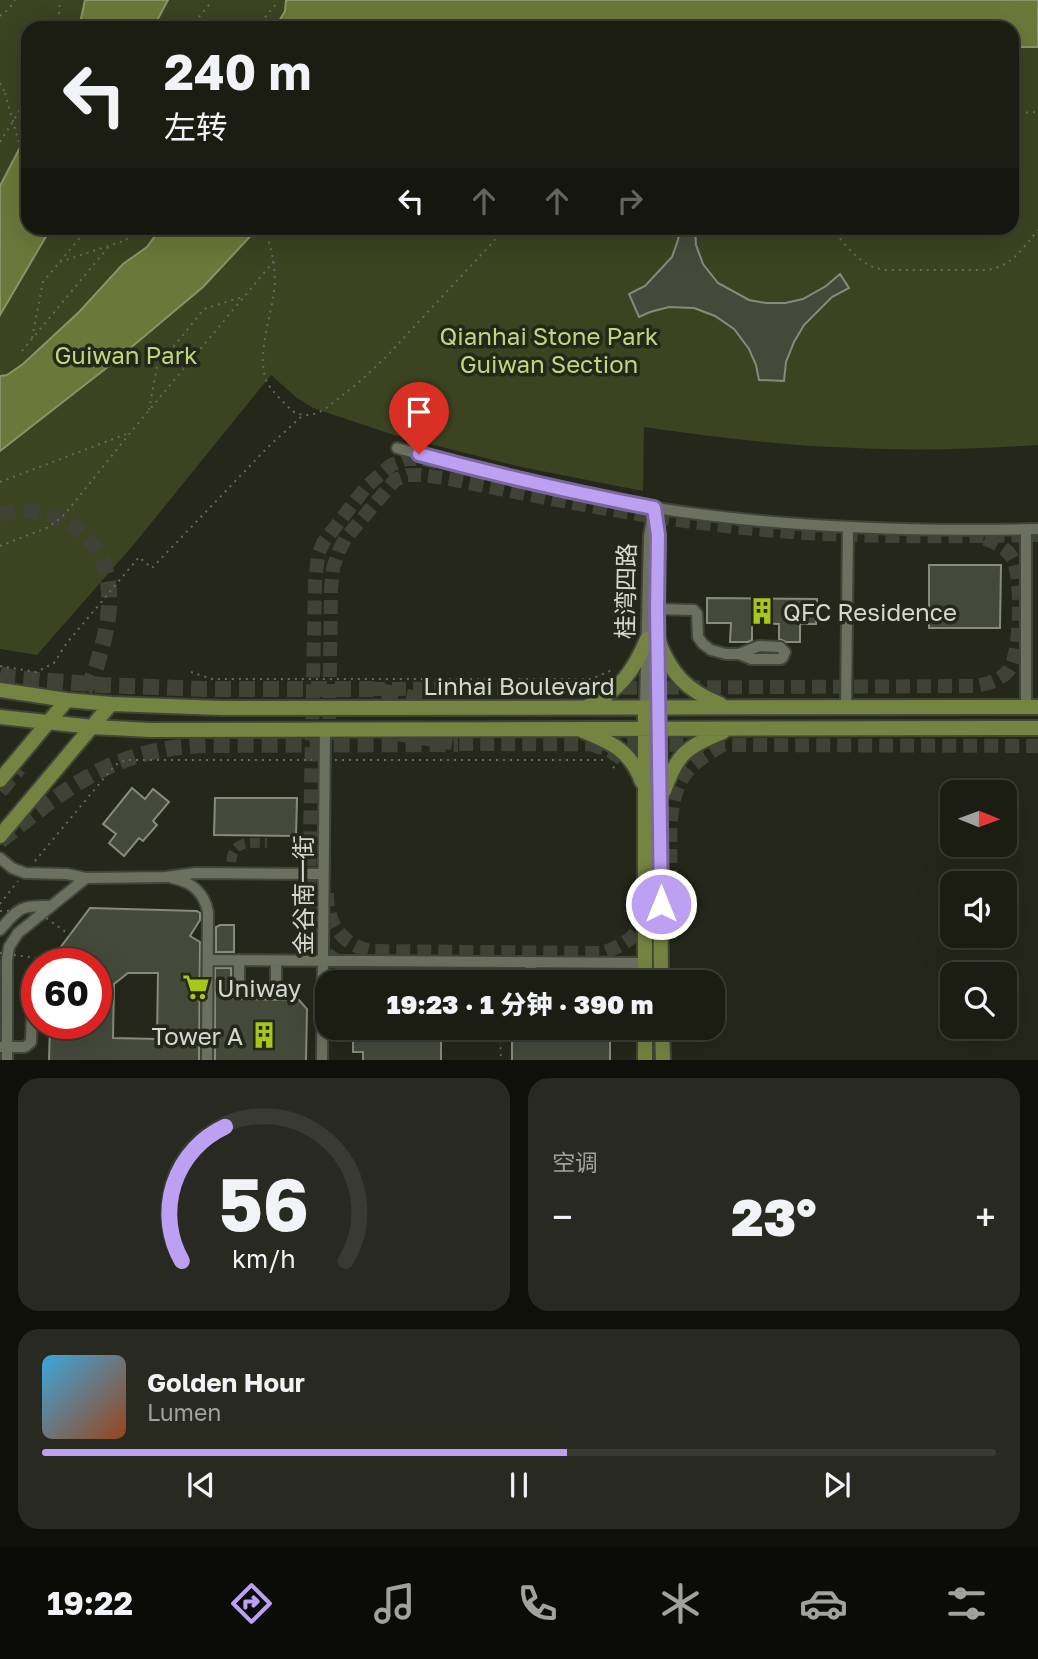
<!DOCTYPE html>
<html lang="zh">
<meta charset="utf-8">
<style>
:root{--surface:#1b1d13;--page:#282a21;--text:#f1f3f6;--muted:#a0a2a0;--line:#393b33;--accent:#bca0f2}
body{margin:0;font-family:"Golos Text","Noto Sans SC",sans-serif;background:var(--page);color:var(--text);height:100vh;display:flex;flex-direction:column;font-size:26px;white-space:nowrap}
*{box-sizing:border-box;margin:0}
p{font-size:23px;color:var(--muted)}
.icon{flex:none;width:38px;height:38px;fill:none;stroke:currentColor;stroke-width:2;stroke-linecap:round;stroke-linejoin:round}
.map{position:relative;height:1060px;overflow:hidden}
.details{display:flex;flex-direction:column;gap:18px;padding:18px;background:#0f100a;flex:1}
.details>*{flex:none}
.hud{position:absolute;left:21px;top:21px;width:998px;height:214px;border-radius:21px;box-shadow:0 7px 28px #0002,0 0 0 2px var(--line);background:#1b1d13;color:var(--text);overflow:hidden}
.needle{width:46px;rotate:91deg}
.buttons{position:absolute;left:940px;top:780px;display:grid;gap:14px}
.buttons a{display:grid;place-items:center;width:77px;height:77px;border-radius:14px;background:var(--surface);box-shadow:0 7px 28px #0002,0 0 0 2px var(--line);font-size:35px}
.speed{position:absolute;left:21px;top:948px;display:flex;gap:14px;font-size:35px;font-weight:700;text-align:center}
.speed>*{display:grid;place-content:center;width:91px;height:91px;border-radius:50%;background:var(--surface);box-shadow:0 7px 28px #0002,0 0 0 2px var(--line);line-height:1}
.speed .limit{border:10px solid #d22;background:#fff;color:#111}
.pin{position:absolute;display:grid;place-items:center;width:60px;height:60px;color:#fff;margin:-72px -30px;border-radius:50% 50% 50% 0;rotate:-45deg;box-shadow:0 0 7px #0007}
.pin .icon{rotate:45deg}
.me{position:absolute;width:77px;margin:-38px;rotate:0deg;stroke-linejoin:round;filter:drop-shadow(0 0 5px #0008)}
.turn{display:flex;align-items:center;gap:24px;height:147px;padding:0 28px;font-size:32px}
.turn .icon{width:91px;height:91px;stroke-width:2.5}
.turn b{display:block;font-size:49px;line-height:60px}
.lanes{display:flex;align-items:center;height:66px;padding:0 28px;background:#0003;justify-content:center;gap:35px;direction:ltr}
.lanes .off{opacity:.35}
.big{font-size:52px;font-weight:800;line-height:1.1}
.details .tile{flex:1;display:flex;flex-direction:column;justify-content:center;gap:10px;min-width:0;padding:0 24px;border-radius:21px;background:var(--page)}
.details .dial{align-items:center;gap:0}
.dial svg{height:182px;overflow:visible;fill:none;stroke:var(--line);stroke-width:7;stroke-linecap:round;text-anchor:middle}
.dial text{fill:var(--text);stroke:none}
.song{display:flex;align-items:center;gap:21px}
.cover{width:84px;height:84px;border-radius:10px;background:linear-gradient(135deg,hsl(200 70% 55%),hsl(20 70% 35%))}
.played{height:7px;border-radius:4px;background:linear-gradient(90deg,var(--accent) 55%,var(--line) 55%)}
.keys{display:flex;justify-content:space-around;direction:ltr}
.heat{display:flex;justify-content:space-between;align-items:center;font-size:38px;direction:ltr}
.details .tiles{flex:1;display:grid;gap:18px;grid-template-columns:1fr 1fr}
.tile:last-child{grid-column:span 2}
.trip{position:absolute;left:315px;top:970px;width:410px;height:70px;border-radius:21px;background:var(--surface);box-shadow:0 7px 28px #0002,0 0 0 2px var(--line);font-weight:800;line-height:70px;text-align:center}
.dock{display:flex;height:112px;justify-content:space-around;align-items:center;background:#0b0c08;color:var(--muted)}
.dock .icon{width:49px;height:49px}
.dock .current{color:var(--accent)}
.dock b{font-size:32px;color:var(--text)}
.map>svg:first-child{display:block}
.green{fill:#3b4321}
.water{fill:#6a783a;stroke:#8a9567;stroke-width:2}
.building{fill:#45493a;stroke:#868c7a;stroke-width:2;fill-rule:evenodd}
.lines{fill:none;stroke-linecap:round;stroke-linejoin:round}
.minor-tunnel{stroke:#3f4234;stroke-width:10;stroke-dasharray:10 5;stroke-linecap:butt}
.major-tunnel{stroke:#3f4234;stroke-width:14;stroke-dasharray:14 7;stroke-linecap:butt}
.highway-tunnel{stroke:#3f4234;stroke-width:16;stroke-dasharray:16 8;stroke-linecap:butt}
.minor-casing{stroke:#414439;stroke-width:14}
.major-casing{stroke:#414439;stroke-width:18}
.path{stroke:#66695d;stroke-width:2;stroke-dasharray:2 5;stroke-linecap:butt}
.minor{stroke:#6c705f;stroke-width:10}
.major{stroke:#768441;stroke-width:14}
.path-bridge{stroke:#66695d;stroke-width:2;stroke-dasharray:2 5;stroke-linecap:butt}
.route-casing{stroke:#7a689d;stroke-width:18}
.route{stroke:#bca0f2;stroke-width:12}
.labels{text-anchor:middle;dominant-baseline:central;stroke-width:7;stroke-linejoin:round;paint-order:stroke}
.park-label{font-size:24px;fill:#c1d77d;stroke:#242719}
.street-label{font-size:24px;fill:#d5d8cf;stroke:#242719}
.poi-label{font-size:24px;fill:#d5d8cf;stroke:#242719;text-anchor:start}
</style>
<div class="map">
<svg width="1038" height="1061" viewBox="0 0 1038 1061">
<rect width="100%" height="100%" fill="#242719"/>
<path class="green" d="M 0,0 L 339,0 L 476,28 L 28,28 L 28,228 L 1012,228 L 1012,47 L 1038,47 L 1038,445 C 978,449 917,451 856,448 C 785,446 714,437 644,427 L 643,491 L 521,467 L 394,435 L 313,408 L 297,398 L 271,375 L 135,543 L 37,655 L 0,649 Z"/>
<path class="water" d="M 85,0 L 168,0 L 153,28 L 79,28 Z
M 286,0 L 1038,0 L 1038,47 L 1012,47 L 1012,28 L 275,28 L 285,11 Z
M 28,132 L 28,228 L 51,228 L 0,315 L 0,186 Z
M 161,228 L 258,228 L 203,287 L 109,366 L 0,451 L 0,376 L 7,375 L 23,364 L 79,312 L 123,264 L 147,247 Z"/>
<path class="building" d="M 680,228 L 695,228 L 696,245 L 703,264 L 718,283 L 749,300 L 766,303 L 785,303 L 803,299 L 826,286 L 840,274 L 849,288 L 832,297 L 804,325 L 794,342 L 786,362 L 784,381 L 759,380 L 756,365 L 749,349 L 734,329 L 715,316 L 694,308 L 669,307 L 650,312 L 639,317 L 629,294 L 645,286 L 672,257 L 678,240 Z
M 929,565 L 1001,565 L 1000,628 L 929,628 Z
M 707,598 L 817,599 L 816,624 L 800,624 L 800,642 L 786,642 L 779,639 L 779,624 L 752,623 L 752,640 L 748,642 L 730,642 L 731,623 L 707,623 Z
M 132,788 L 145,799 L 153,789 L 169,802 L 153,821 L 157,825 L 143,841 L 139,838 L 124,856 L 109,843 L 116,834 L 103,824 Z
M 215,798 L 297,798 L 296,836 L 214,835 Z
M 90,908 L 197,911 L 200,913 L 200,920 L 190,936 L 200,942 L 199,1061 L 49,1061 L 50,1024 L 96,1024 L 96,964 L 48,964 ZM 128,973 L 158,973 L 157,1039 L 113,1038 L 114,984 Z
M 220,925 L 234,925 L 234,952 L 216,952 L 216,927 Z
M 215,968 L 231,968 L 231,990 L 234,999 L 299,1000 L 307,1009 L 306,1061 L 215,1061 Z
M 353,1027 L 441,1027 L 441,1061 L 363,1061 L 363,1052 L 353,1052 Z
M 512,1027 L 610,1027 L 610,1061 L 512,1061 Z"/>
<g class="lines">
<path class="minor-tunnel" d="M 231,862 C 233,840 249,843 267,843
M 329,982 C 339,971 351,971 365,970"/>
<path class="major-tunnel" d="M 437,462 L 421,459 L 406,459 L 391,465 L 366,487 L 323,543 L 318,555 L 315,583 L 309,887 C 311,932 314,962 365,970 L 602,970 L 622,968 L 636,960
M 371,689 L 975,686 C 987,684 1000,681 1009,670 C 1021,654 1022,577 1013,559 C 1007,548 995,542 983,538
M 397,734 L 458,744 L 1038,746
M 329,740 L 331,589 L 333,568 L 339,551 L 345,539 L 395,480 L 408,475 L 421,475 L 444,478 C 544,498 644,518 744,528 C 842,538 940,537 1038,535
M 590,744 L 610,751 L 625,761
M 650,804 L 652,823 L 652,854
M 327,893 C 327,923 341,944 370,951 L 602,953 C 624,945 637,938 646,915
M 662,925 C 683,878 653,805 692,766 C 701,758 713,751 724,744"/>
<path class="highway-tunnel" d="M 0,515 C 45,500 98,529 107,576 C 112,601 108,627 101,650 C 97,665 94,678 85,689
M 0,674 L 13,678 L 102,685 L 204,689 L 371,689 L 429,702
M 0,791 L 19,768
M 0,841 C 70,785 113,749 206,745 L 458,744"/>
<defs>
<path id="minor" d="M 397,448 C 482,471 569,495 656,508 C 782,528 910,532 1038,529
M 656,518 L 658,535 L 657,609 L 659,708
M 657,609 L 694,610 L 697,614 L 698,637 L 703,644 L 711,650 L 726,654 L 739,654 L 751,659 L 781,659 L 783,657 L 785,652 L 780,647 L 759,646 L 739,654
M 645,707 L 649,536 L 654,508
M 846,707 L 848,527
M 1026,707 L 1026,530
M 0,858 L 12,868 L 25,873 L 67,874 L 86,878 L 166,877 L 195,873 L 323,874
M 172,878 C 192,882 204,892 208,912 L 207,1061
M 0,930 C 19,908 20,905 50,906
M 208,960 L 645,963
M 239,960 L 239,990 L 276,990 L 276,961
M 531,982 L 531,962
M 1,1047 L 25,1047 L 31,1042 L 33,985
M 7,1061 L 7,960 L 9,947 L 18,933 L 86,878
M 322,1061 L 325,729"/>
<path id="major" d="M 658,640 C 671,674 686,690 720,704
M 0,690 L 67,700 L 111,704 L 221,708 L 1038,707
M 587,707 C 619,691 634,671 647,639
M 0,717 L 93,727 L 150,730 L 1038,728
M 659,721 L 661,982
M 583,731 C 612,743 630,750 642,782
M 0,780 L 67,700
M 664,791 C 677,754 686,747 723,732
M 0,836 L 111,704
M 645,982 L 645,707
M 645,1027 L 645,1061
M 662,1027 L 663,1061"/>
</defs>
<use href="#minor" class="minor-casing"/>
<use href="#major" class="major-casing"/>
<path class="path" d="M 0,16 L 9,9 L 15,0
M 58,28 L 60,0
M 190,28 L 212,1
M 256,28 L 277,3
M 0,83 L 5,93
M 1012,113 L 1038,112
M 0,142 L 28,97
M 265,228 C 271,249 277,269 274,291 C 271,317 258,351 265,377 C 269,390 283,401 292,411 C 303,417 314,416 325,409 L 358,383 L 385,358 L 506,228
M 831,228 C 846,245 860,267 885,270 L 988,270 C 1013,265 1022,249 1038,230
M 60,262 L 126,240 L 135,228
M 32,338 L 43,282 L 88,228
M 22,351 L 110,245
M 149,410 L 157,367 L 204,309 L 242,297
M 0,482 L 129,433
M 0,546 L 49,527 L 65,514 L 130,433 L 274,261
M 0,666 L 36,672 L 54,663 L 66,644 L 139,557 L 152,568 L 268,447 L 302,416
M 191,672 L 212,679 L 591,679 L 612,670 L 614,671
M 335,760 L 604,760
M 613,768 L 618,763
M 35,861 L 115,765 L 126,760 L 312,760
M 0,904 L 18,881
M 490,972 L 490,982
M 497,1027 L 500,1032 L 501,1061"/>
<use href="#minor" class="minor"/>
<use href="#major" class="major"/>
<path class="path-bridge" d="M 5,93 L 21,150 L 28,167
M 0,911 L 35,910 L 70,935
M 0,953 L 51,960"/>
</g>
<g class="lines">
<defs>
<path id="route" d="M 419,454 C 497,475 575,493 654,508 L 658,535 L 657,609 L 661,904"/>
</defs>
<use href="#route" class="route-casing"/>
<use href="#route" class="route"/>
</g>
<defs>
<symbol id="building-bare" viewBox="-9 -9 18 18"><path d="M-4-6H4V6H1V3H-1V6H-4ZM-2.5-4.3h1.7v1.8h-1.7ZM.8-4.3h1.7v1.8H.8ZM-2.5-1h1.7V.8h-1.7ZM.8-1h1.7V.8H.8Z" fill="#a9c71b" stroke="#242719" stroke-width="2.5" paint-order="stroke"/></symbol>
<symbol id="supermarket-bare" viewBox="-9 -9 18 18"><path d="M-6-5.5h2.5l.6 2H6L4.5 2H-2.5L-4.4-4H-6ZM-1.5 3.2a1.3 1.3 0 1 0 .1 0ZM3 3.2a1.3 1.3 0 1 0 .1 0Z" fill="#a9c71b" stroke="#242719" stroke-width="2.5" paint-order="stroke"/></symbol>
</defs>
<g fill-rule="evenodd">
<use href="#building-bare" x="743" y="592" width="38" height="38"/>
<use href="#supermarket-bare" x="177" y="968" width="38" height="38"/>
<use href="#building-bare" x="245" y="1016" width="38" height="38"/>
</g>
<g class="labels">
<g class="park-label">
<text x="549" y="335">Qianhai Stone Park<tspan x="549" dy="28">Guiwan Section</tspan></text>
<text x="126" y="354">Guiwan Park</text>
</g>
<g class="street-label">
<text transform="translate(625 591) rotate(-89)">桂湾四路</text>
<text x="519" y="685">Linhai Boulevard</text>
<text transform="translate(302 895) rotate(-90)">金谷南一街</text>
</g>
<g class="poi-label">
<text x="783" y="611">QFC Residence</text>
<text x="217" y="987">Uniway</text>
<text x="243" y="1035" text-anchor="end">Tower A</text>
</g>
</g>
</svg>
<div class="buttons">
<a><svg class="needle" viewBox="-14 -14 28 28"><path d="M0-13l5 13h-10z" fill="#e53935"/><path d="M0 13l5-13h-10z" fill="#a0a2a0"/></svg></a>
<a><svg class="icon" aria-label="sound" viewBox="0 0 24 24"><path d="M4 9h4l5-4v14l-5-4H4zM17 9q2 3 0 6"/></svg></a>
<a><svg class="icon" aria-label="search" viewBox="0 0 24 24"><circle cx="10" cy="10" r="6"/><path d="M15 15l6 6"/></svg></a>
</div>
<div class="speed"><div class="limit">60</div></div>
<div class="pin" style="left:419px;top:454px;background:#d93025"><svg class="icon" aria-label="arrive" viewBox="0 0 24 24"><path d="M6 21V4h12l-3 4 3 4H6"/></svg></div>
<svg class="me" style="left:661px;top:904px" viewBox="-20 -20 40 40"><circle r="17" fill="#bca0f2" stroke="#fff" stroke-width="3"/><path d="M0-11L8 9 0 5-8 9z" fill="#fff"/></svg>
<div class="trip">19:23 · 1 分钟 · 390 m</div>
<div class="hud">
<div class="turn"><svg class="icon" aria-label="left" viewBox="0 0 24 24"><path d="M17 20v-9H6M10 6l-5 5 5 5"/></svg><div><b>240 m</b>左转</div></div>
<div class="lanes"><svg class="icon" aria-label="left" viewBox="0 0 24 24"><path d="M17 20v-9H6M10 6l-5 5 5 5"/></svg><svg class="icon off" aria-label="ahead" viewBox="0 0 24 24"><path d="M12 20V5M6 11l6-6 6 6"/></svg><svg class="icon off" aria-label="ahead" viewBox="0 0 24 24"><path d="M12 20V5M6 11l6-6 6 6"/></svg><svg class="icon off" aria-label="right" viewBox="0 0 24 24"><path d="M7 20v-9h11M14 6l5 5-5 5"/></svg></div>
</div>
</div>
<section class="details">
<div class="tiles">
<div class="tile dial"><svg viewBox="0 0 100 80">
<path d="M14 69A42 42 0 1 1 86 69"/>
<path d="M14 69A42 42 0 0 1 33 10" stroke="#bca0f2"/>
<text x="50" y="56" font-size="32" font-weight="700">56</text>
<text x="50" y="72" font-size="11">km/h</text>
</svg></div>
<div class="tile"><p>空调</p>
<div class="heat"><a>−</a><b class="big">23°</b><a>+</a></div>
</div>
<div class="tile">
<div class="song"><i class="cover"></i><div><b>Golden Hour</b><p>Lumen</p></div></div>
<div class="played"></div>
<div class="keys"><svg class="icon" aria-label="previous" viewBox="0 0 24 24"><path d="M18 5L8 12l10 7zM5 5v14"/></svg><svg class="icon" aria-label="pause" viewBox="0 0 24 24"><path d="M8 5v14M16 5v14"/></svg><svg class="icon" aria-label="next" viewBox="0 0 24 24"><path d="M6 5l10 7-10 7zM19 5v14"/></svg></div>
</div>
</div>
</section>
<nav class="dock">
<b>19:22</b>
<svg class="icon current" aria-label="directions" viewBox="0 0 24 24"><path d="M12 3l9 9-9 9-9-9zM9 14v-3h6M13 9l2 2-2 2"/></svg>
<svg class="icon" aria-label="music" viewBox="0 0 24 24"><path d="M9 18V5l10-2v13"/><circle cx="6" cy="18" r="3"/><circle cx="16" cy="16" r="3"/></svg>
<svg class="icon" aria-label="phone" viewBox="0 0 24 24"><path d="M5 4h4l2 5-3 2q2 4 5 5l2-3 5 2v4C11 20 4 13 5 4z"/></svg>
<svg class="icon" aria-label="climate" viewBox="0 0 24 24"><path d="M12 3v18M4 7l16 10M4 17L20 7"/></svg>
<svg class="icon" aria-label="car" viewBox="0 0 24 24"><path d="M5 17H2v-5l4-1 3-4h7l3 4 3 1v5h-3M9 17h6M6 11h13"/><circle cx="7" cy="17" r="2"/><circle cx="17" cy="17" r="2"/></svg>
<svg class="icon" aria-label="filters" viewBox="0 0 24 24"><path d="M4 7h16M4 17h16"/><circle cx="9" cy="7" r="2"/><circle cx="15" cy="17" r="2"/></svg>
</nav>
